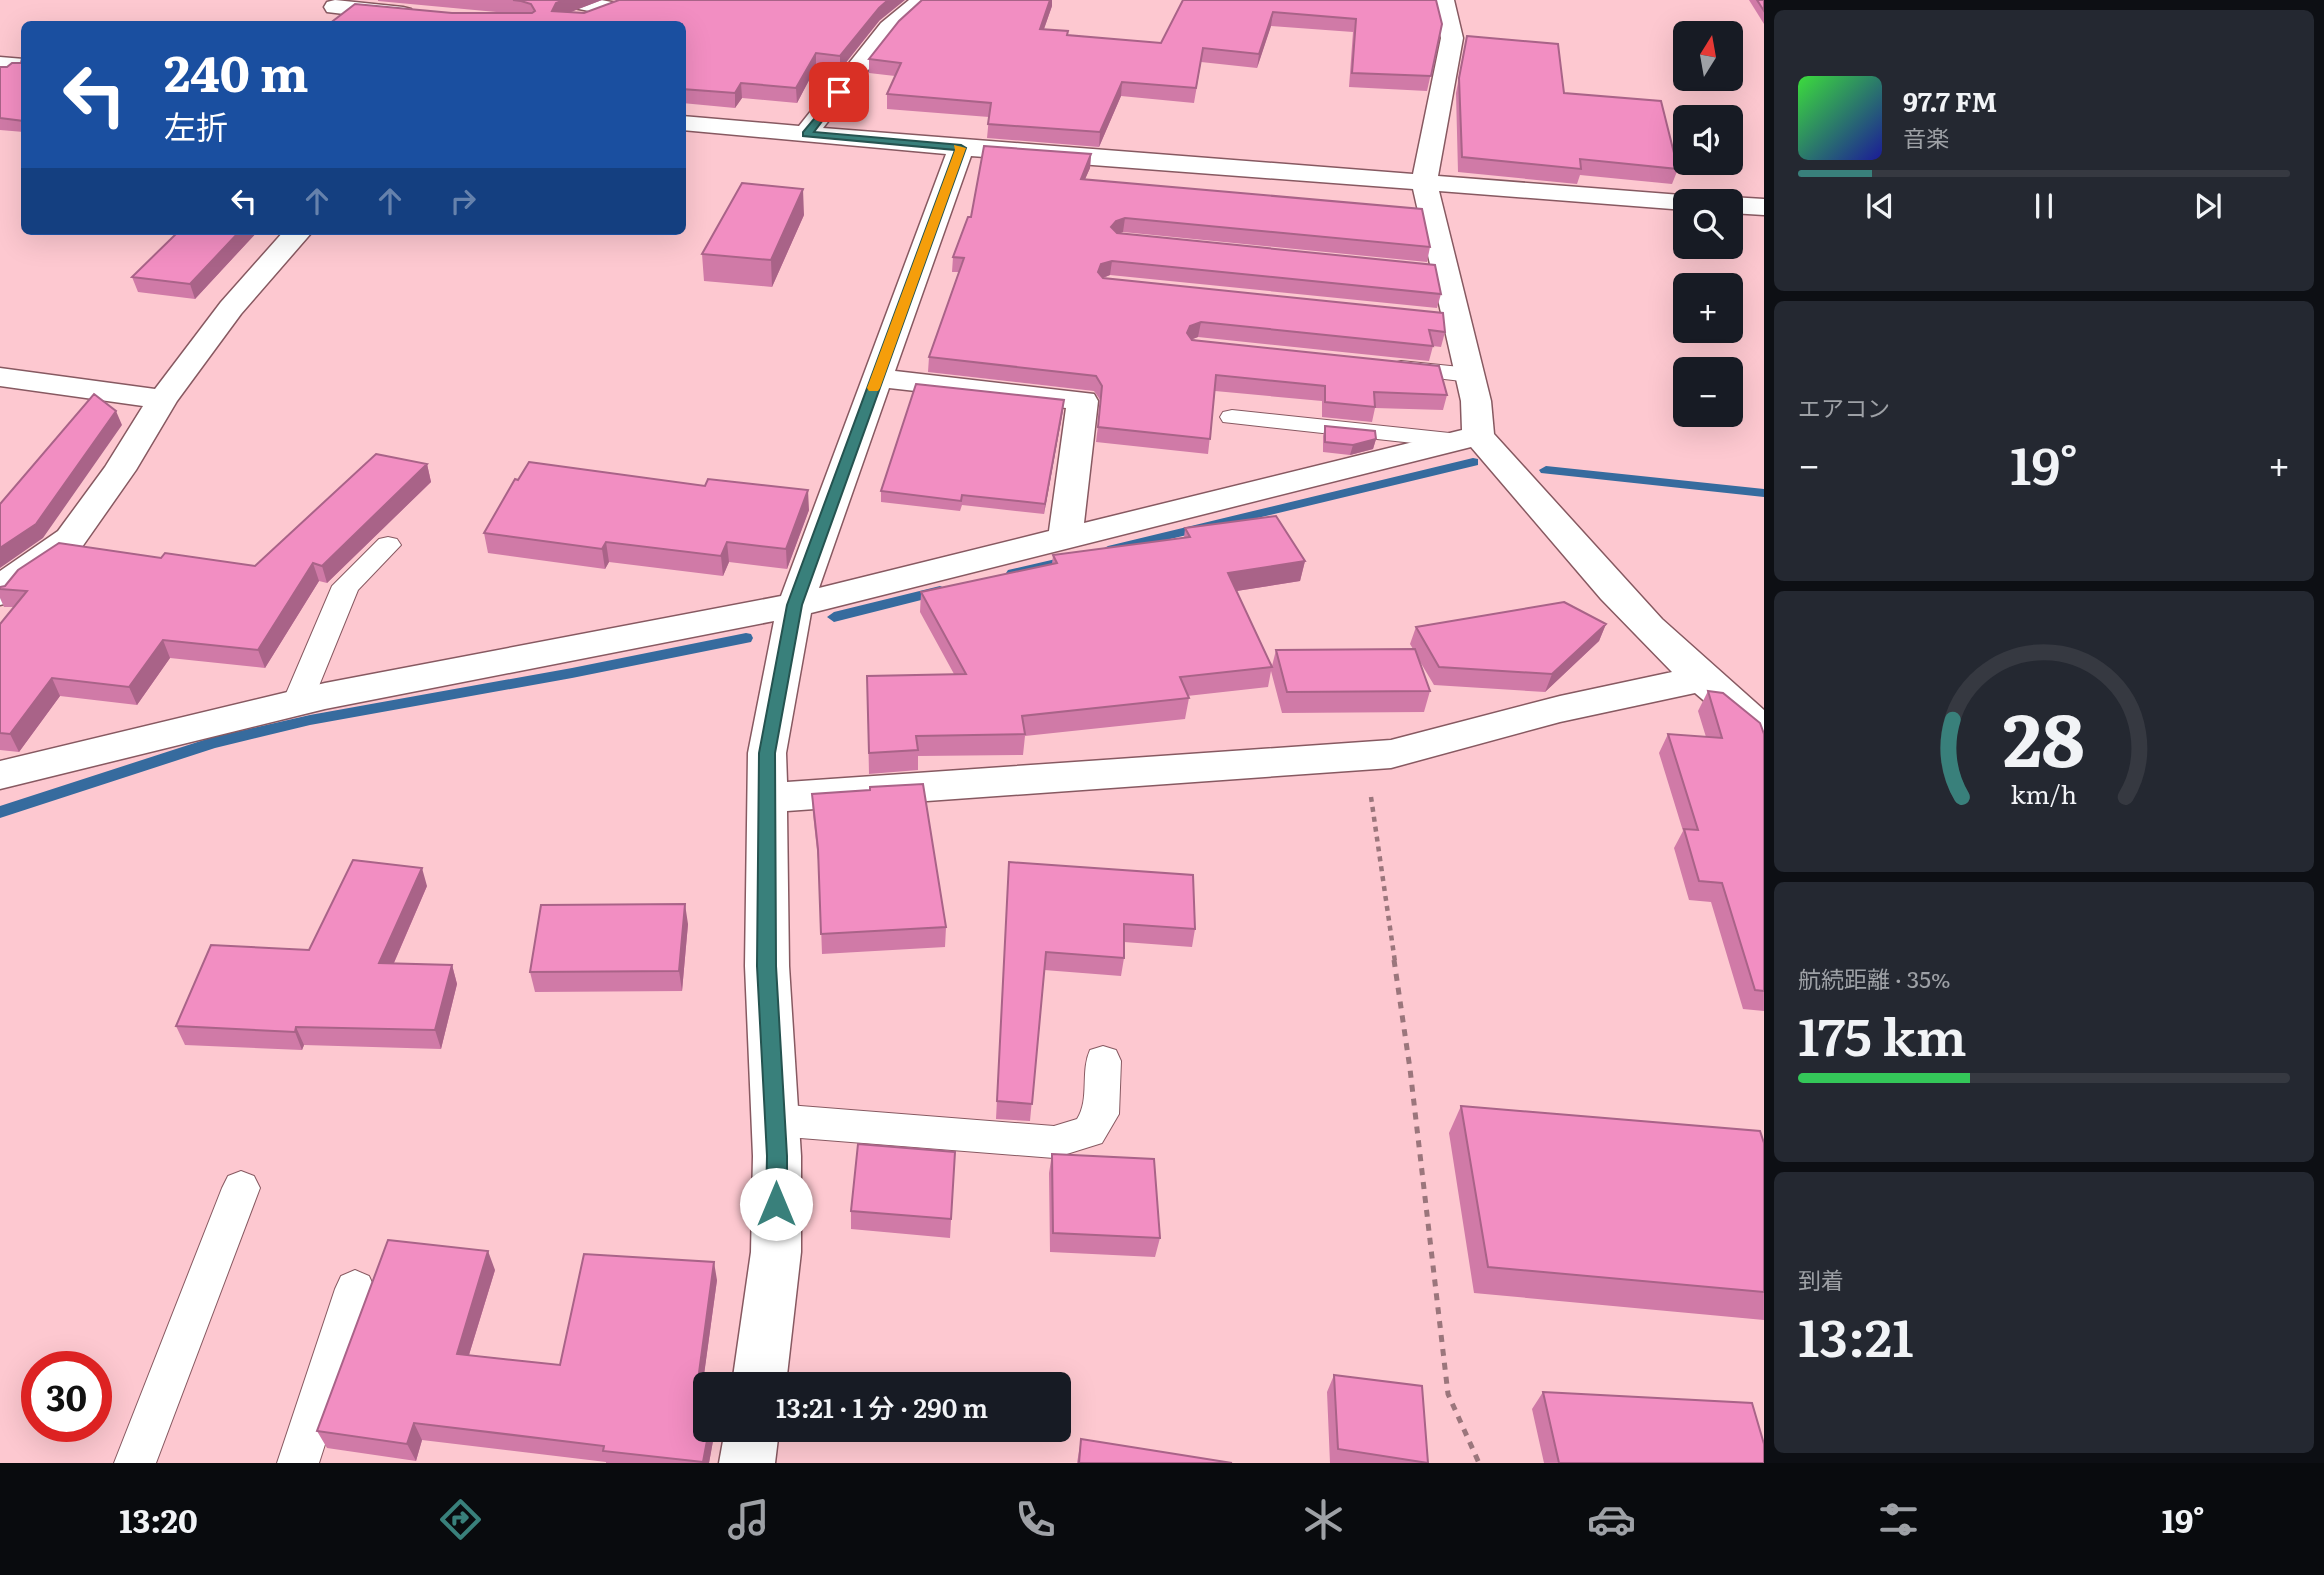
<!DOCTYPE html>
<html lang="ja">
<meta charset="utf-8">
<style>
:root{--surface:#171b24;--page:#242831;--text:#f1f3f6;--muted:#9ea1a6;--line:#363941;--accent:#39807b}
body{margin:0;font-family:Literata,"Noto Sans JP",serif;background:var(--page);color:var(--text);height:100vh;display:flex;flex-direction:column;font-size:26px;white-space:nowrap}
*{box-sizing:border-box;margin:0}
p{font-size:23px;color:var(--muted)}
.icon{flex:none;width:38px;height:38px;fill:none;stroke:currentColor;stroke-width:2;stroke-linecap:round;stroke-linejoin:round}
.map{position:relative;flex:1;overflow:hidden}
.side{display:flex;flex-direction:column;gap:10px;padding:10px;background:#0d0f14;width:560px}
.side>*{flex:none}
.guide{position:absolute;left:21px;top:21px;width:665px;height:214px;border-radius:10px;box-shadow:0 7px 28px #0002;background:#1a4fa0;color:#fff;overflow:hidden}
.needle{width:46px;rotate:11deg}
.buttons{position:absolute;left:1673px;top:21px;display:grid;gap:14px}
.buttons a{display:grid;place-items:center;width:70px;height:70px;border-radius:10px;background:var(--surface);box-shadow:0 7px 28px #0002;font-size:35px}
.speed{position:absolute;left:21px;top:1351px;display:flex;gap:14px;font-size:35px;font-weight:700;text-align:center}
.speed>*{display:grid;place-content:center;width:91px;height:91px;border-radius:50%;background:var(--surface);box-shadow:0 7px 28px #0002;line-height:1}
.speed .limit{border:10px solid #d22;background:#fff;color:#111}
.pin{position:absolute;display:grid;place-items:center;width:60px;height:60px;color:#fff;margin:-30px;border-radius:14px;box-shadow:0 4px 10px #0006}
.me{position:absolute;width:77px;margin:-38px;rotate:0deg;stroke-linejoin:round;filter:drop-shadow(0 0 5px #0008)}
.turn{display:flex;align-items:center;gap:24px;height:147px;padding:0 28px;font-size:32px}
.turn .icon{width:91px;height:91px;stroke-width:2.5}
.turn b{display:block;font-size:49px;line-height:60px}
.lanes{display:flex;align-items:center;height:66px;padding:0 28px;background:#0003;justify-content:center;gap:35px;direction:ltr}
.lanes .off{opacity:.35}
.big{font-size:52px;font-weight:600;line-height:1.1}
.side .tile{flex:1;display:flex;flex-direction:column;justify-content:center;gap:10px;min-width:0;padding:0 24px;border-radius:10px;background:var(--page)}
.side .dial{align-items:center;gap:0}
.dial svg{height:182px;overflow:visible;fill:none;stroke:var(--line);stroke-width:7;stroke-linecap:round;text-anchor:middle}
.dial text{fill:var(--text);stroke:none}
.song{display:flex;align-items:center;gap:21px}
.cover{width:84px;height:84px;border-radius:10px;background:linear-gradient(135deg,hsl(120 70% 55%),hsl(240 70% 35%))}
.played{height:7px;border-radius:4px;background:linear-gradient(90deg,var(--accent) 15%,var(--line) 15%)}
.keys{display:flex;justify-content:space-around;direction:ltr}
.heat{display:flex;justify-content:space-between;align-items:center;font-size:38px;direction:ltr}
.charge{height:10px;border-radius:5px;background:linear-gradient(90deg,#34c759 35%,var(--line) 0)}
.trip{position:absolute;left:693px;top:1372px;width:378px;height:70px;border-radius:10px;background:var(--surface);box-shadow:0 7px 28px #0002;font-weight:600;line-height:70px;text-align:center}
.dock{display:flex;height:112px;justify-content:space-around;align-items:center;background:#090b0e;color:var(--muted)}
.dock .icon{width:49px;height:49px}
.dock .on{color:var(--accent)}
.dock b{font-size:32px;color:var(--text)}
main{display:flex;flex:1;min-height:0}
.map>svg:first-child{display:block}
.lines{fill:none;stroke-linecap:round;stroke-linejoin:round}
.stream{fill:#366b9e;fill-rule:evenodd}
.service-casing{stroke:#875961;stroke-width:2}
.minor-casing{stroke:#875961;stroke-width:3}
.path-far1{stroke:#9b767c;stroke-width:4.5;stroke-dasharray:5 5;stroke-linecap:butt}
.path{stroke:#9b767c;stroke-width:5;stroke-dasharray:7 7;stroke-linecap:butt}
.service{fill:#fff;fill-rule:evenodd}
.minor{fill:#fff;fill-rule:evenodd}
.wall{fill:#d07aa7}
.shaded-wall{fill:#a96388}
.building{fill:#f28ec2;stroke:#a96388;stroke-width:2}
.route{fill:#39807b;stroke:#255350;stroke-width:2}
.slow{fill:#f59e0b}
</style>
<main>
<div class="map">
<svg width="1764" height="1463" viewBox="0 0 1764 1463">
<rect width="100%" height="100%" fill="#fdc8d0"/>
<g class="lines">
<path class="stream" d="M 1473,458 L 1478,459 L 1478,465 L 1108,554 L 1101,550 L 1108,546 Z
M 1546,466 L 1764,489 L 1764,497 L 1541,473 L 1539,470 Z
M 1073,555 L 1078,556 L 1080,559 L 1078,562 L 1013,578 L 1006,573 L 1008,570 Z
M 940,586 L 945,588 L 947,591 L 945,594 L 834,622 L 827,617 L 834,612 Z
M 746,633 L 751,634 L 753,638 L 751,642 L 572,678 L 310,725 L 215,748 L 0,818 L 0,806 L 213,737 L 310,715 L 572,668 Z"/>
<defs>
<path id="service" d="M 1401,361 L 1470,368 L 1478,370 L 1482,375 L 1478,380 L 1470,382 L 1393,373 L 1389,368 L 1393,363 Z
M 1232,410 L 1459,434 L 1468,436 L 1471,441 L 1468,446 L 1459,448 L 1223,422 L 1220,417 L 1223,412 Z
M 388,537 L 397,539 L 401,545 L 358,590 L 312,703 L 307,710 L 297,713 L 287,710 L 282,703 L 332,586 L 379,539 Z
M 1103,1046 L 1116,1050 L 1121,1061 L 1119,1114 L 1102,1143 L 1054,1158 L 775,1136 L 762,1131 L 757,1120 L 762,1109 L 775,1104 L 1054,1126 L 1077,1119 C 1090,1099 1080,1072 1090,1050 Z
M 241,1171 L 254,1176 L 260,1188 L 156,1463 L 114,1463 L 222,1188 L 228,1176 Z
M 355,1270 L 369,1276 L 375,1289 L 319,1463 L 277,1463 L 335,1289 L 341,1276 Z"/>
<path id="minor" d="M 335,0 L 403,7 L 411,9 L 414,14 L 411,19 L 403,21 L 327,12 L 324,7 L 327,2 Z
M 556,0 L 601,0 L 617,3 L 620,8 L 617,13 L 609,15 L 559,5 Z
M 909,0 L 933,0 L 897,33 L 823,128 L 1413,174 L 1441,38 L 1432,0 L 1454,0 L 1463,38 L 1438,176 L 1694,196 L 1698,201 L 1685,201 L 1685,210 L 1439,191 L 1491,401 L 1494,434 L 1662,619 L 1764,710 L 1764,744 L 1750,740 L 1695,693 L 1560,722 L 1391,768 L 787,811 L 789,966 L 801,1156 L 801,1252 L 786,1384 L 732,1384 L 751,1252 L 753,1156 L 745,966 L 748,753 L 774,621 L 325,709 L 0,789 L 0,761 L 325,683 L 781,596 L 946,154 L 682,130 L 682,116 L 799,126 L 881,23 ZM 971,156 L 1413,189 L 1461,401 L 1462,430 L 1084,523 L 1098,401 L 1094,394 L 895,371 ZM 889,388 L 1066,408 L 1049,531 L 819,588 ZM 1471,447 L 1601,599 L 1672,672 L 1560,696 L 1391,740 L 787,782 L 786,753 L 811,613 Z
M 0,57 L 24,59 L 24,73 L 0,71 Z
M 1731,197 L 1764,199 L 1764,215 L 1731,213 L 1731,201 L 1720,201 Z
M 284,231 L 313,231 L 241,314 L 177,401 L 136,470 L 82,547 L 25,586 L 12,602 L 0,605 L 0,571 L 58,531 L 105,467 L 143,406 L 0,386 L 0,368 L 155,389 L 221,302 Z
M 725,1430 L 779,1430 L 775,1463 L 719,1463 Z"/>
</defs>
<use href="#service" class="service-casing"/>
<use href="#minor" class="minor-casing"/>
<path class="path-far1" d="M 1371,797 L 1395,962"/>
<path class="path" d="M 1394,960 L 1410,1069 L 1448,1394 L 1479,1463"/>
<use href="#service" class="service"/>
<use href="#minor" class="minor"/>
</g>
<path class="wall" d="M 378,0 L 602,0 L 570,12 L 879,21 L 840,70 L 816,67 L 797,103 L 742,98 L 735,108 L 682,103 L 682,24 L 452,13 L 507,13 L 378,1 Z
M 1183,0 L 1442,24 L 1427,91 L 1349,87 L 1353,32 L 1271,26 L 1257,68 L 1201,62 L 1194,103 L 1121,96 L 1099,147 L 987,138 L 989,117 L 887,109 L 887,94 L 895,76 L 869,73 L 869,59 L 1052,6 L 1044,29 L 1068,31 L 1068,35 L 1161,43 Z
M 1749,0 L 1764,0 L 1764,24 Z
M 1467,36 L 1564,93 L 1678,169 L 1672,184 L 1580,175 L 1577,184 L 1458,172 L 1456,93 Z
M 24,58 L 24,132 L 0,130 L 0,67 L 7,67 L 21,63 Z
M 1091,154 L 1090,168 L 1085,179 L 1430,247 L 1427,262 L 1123,232 L 1120,233 L 1441,294 L 1437,308 L 1110,275 L 1103,278 L 1445,332 L 1441,347 L 1433,346 L 1429,361 L 1198,337 L 1192,339 L 1447,395 L 1443,410 L 1375,408 L 1372,422 L 1322,417 L 1322,401 L 1215,391 L 1208,454 L 1096,442 L 1101,401 L 1094,391 L 928,372 L 929,357 L 959,272 L 952,272 L 953,257 L 971,217 Z
M 804,215 L 772,287 L 704,281 L 702,254 Z
M 179,231 L 258,231 L 195,299 L 138,292 L 132,277 Z
M 1063,410 L 1044,514 L 962,505 L 960,511 L 881,502 L 881,491 Z
M 1325,426 L 1376,439 L 1373,449 L 1350,455 L 1323,452 L 1323,436 Z
M 427,464 L 431,482 L 327,583 L 319,581 L 265,668 L 170,658 L 137,705 L 60,696 L 19,752 L 0,750 L 0,624 L 14,607 L 4,607 L 0,598 L 0,587 L 161,558 L 255,566 Z
M 809,510 L 787,569 L 729,562 L 723,576 L 609,562 L 605,569 L 488,553 L 484,533 Z
M 1185,528 L 1305,561 L 1300,581 L 1236,591 L 1272,666 L 1276,650 L 1413,649 L 1410,644 L 1416,627 L 1606,624 L 1599,641 L 1545,692 L 1434,685 L 1419,660 L 1430,691 L 1424,712 L 1282,713 L 1271,671 L 1268,687 L 1187,696 L 1189,698 L 1185,719 L 1025,736 L 1023,755 L 918,756 L 918,770 L 869,774 L 867,676 L 954,674 L 920,612 L 921,592 L 1052,564 L 1053,555 L 1184,538 Z
M 1708,691 L 1764,734 L 1764,1011 L 1743,1009 L 1711,902 L 1689,900 L 1674,848 L 1683,831 L 1659,753 L 1668,734 L 1706,737 L 1698,711 Z
M 812,794 L 946,927 L 945,947 L 822,954 L 819,869 L 813,814 Z
M 1009,862 L 1195,929 L 1192,947 L 1124,942 L 1124,958 L 1121,976 L 1044,970 L 1030,1121 L 996,1119 Z
M 427,886 L 394,963 L 452,965 L 457,984 L 441,1049 L 304,1045 L 302,1050 L 185,1045 L 176,1026 L 309,950 Z
M 688,924 L 682,991 L 535,992 L 530,972 Z
M 1461,1106 L 1764,1143 L 1764,1320 L 1474,1293 L 1449,1133 Z
M 955,1152 L 950,1238 L 851,1229 L 851,1211 Z
M 1052,1154 L 1160,1238 L 1155,1257 L 1050,1252 L 1049,1173 Z
M 495,1270 L 469,1355 L 560,1365 L 717,1280 L 703,1381 L 705,1430 L 715,1430 L 709,1463 L 606,1463 L 606,1462 L 422,1440 L 416,1461 L 327,1448 L 317,1431 Z
M 1334,1375 L 1428,1463 L 1330,1463 L 1327,1392 Z
M 1543,1392 L 1764,1463 L 1544,1463 L 1532,1409 Z
M 1081,1439 L 1232,1463 L 1077,1463 Z"/>
<path class="shaded-wall" d="M 564,0 L 602,0 L 558,17 L 552,11 L 556,3 Z
M 888,0 L 905,0 L 879,21 L 840,70 L 840,56 L 879,8 Z
M 1050,0 L 1052,0 L 1052,6 L 1039,43 L 1040,29 Z
M 1273,12 L 1271,26 L 1257,68 L 1259,54 Z
M 816,53 L 816,67 L 797,103 L 796,88 Z
M 1122,82 L 1121,96 L 1099,147 L 1100,132 Z
M 741,83 L 742,98 L 735,108 L 735,93 Z
M 1091,154 L 1090,168 L 1079,193 L 1081,179 Z
M 803,189 L 804,215 L 772,287 L 771,260 Z
M 1125,218 L 1123,232 L 1114,235 L 1111,227 L 1116,221 Z
M 240,231 L 258,231 L 195,299 L 190,284 Z
M 1112,261 L 1110,275 L 1100,279 L 1098,272 L 1101,264 Z
M 1201,322 L 1198,337 L 1188,341 L 1187,333 L 1190,326 Z
M 1064,400 L 1063,410 L 1044,514 L 1045,504 Z
M 116,411 L 122,425 L 43,538 L 0,568 L 0,548 Z
M 1376,439 L 1373,449 L 1350,455 L 1353,445 Z
M 427,464 L 431,482 L 327,583 L 322,566 Z
M 808,490 L 809,510 L 787,569 L 786,549 Z
M 606,542 L 609,562 L 605,569 L 602,549 Z
M 727,542 L 729,562 L 723,576 L 721,556 Z
M 1305,561 L 1300,581 L 1224,593 L 1228,573 Z
M 313,563 L 319,581 L 265,668 L 258,650 Z
M 1606,624 L 1599,641 L 1545,692 L 1552,674 Z
M 163,640 L 170,658 L 137,705 L 129,687 Z
M 52,678 L 60,696 L 19,752 L 10,734 Z
M 422,868 L 427,886 L 386,981 L 379,963 Z
M 685,904 L 688,924 L 682,991 L 679,971 Z
M 452,965 L 457,984 L 441,1049 L 435,1030 Z
M 296,1027 L 304,1045 L 302,1050 L 295,1032 Z
M 488,1251 L 495,1270 L 464,1371 L 457,1354 Z
M 714,1262 L 717,1280 L 701,1397 L 698,1380 Z
M 414,1423 L 422,1440 L 416,1461 L 407,1444 Z
M 709,1430 L 715,1430 L 709,1463 L 703,1463 Z"/>
<path class="building" d="M 513,0 L 564,0 L 556,3 L 552,11 L 584,13 L 619,0 L 888,0 L 879,8 L 840,56 L 816,53 L 796,88 L 741,83 L 735,93 L 682,89 L 682,24 L 329,24 L 355,4 L 452,13 L 532,13 L 535,11 L 531,4 L 521,1 Z
M 922,0 L 1050,0 L 1040,29 L 1068,31 L 1067,35 L 1161,43 L 1183,0 L 1436,0 L 1442,24 L 1431,76 L 1352,73 L 1356,19 L 1273,12 L 1259,54 L 1203,48 L 1196,88 L 1122,82 L 1100,132 L 988,124 L 991,103 L 887,94 L 901,63 L 869,59 L 899,21 Z
M 1757,0 L 1764,0 L 1764,11 Z
M 1467,36 L 1558,44 L 1564,93 L 1661,101 L 1678,169 L 1580,159 L 1581,169 L 1462,157 L 1459,78 Z
M 22,58 L 24,58 L 24,121 L 0,118 L 0,67 L 7,67 L 12,63 L 21,63 Z
M 984,146 L 1091,154 L 1081,179 L 1422,209 L 1430,247 L 1125,218 L 1116,221 L 1111,227 L 1117,233 L 1435,265 L 1441,294 L 1112,261 L 1101,264 L 1098,272 L 1103,278 L 1443,313 L 1445,332 L 1429,330 L 1433,346 L 1201,322 L 1190,326 L 1187,333 L 1192,340 L 1439,366 L 1447,395 L 1374,392 L 1375,407 L 1325,402 L 1325,386 L 1216,375 L 1210,439 L 1098,427 L 1102,386 L 1096,376 L 929,357 L 964,258 L 953,257 L 968,217 L 971,217 Z
M 742,183 L 803,189 L 771,260 L 702,254 Z
M 179,231 L 240,231 L 190,284 L 132,277 Z
M 916,384 L 1064,400 L 1045,504 L 962,495 L 961,501 L 881,491 Z
M 94,394 L 116,411 L 36,524 L 0,548 L 0,504 Z
M 1325,426 L 1375,431 L 1376,439 L 1353,445 L 1325,442 Z
M 376,454 L 427,464 L 322,566 L 313,563 L 258,650 L 163,640 L 129,687 L 52,678 L 10,734 L 0,733 L 0,624 L 27,591 L 0,589 L 0,587 L 5,586 L 18,570 L 59,543 L 161,558 L 165,553 L 255,566 Z
M 529,462 L 705,486 L 708,479 L 808,490 L 786,549 L 727,542 L 721,556 L 606,542 L 602,549 L 484,533 L 515,479 L 518,480 Z
M 1276,516 L 1305,561 L 1228,573 L 1272,667 L 1180,677 L 1189,698 L 1022,716 L 1025,734 L 916,736 L 918,750 L 869,753 L 867,676 L 966,674 L 921,592 L 1057,563 L 1053,555 L 1190,537 L 1185,528 Z
M 1564,602 L 1606,624 L 1552,674 L 1439,667 L 1416,627 Z
M 1415,649 L 1430,691 L 1287,692 L 1276,650 Z
M 1708,691 L 1723,693 L 1760,723 L 1764,734 L 1764,991 L 1755,990 L 1722,883 L 1699,881 L 1684,829 L 1698,830 L 1668,734 L 1722,738 Z
M 923,784 L 946,927 L 821,934 L 818,849 L 812,794 L 870,790 L 870,787 Z
M 353,860 L 422,868 L 379,963 L 452,965 L 435,1030 L 296,1027 L 295,1032 L 176,1026 L 211,945 L 309,950 Z
M 1009,862 L 1193,875 L 1195,929 L 1124,924 L 1124,958 L 1046,952 L 1032,1104 L 997,1101 Z
M 685,904 L 679,971 L 530,972 L 541,905 Z
M 1461,1106 L 1760,1131 L 1764,1143 L 1764,1292 L 1488,1267 Z
M 858,1144 L 955,1152 L 951,1219 L 851,1211 Z
M 1052,1154 L 1154,1159 L 1160,1238 L 1053,1233 Z
M 388,1240 L 488,1251 L 457,1354 L 560,1365 L 584,1254 L 714,1262 L 698,1380 L 717,1382 L 717,1384 L 705,1384 L 705,1430 L 709,1430 L 703,1462 L 603,1451 L 604,1446 L 414,1423 L 407,1444 L 317,1431 Z
M 1334,1375 L 1422,1386 L 1428,1463 L 1338,1449 Z
M 1543,1392 L 1752,1403 L 1764,1444 L 1764,1463 L 1559,1463 Z
M 1081,1439 L 1232,1463 L 1079,1463 Z"/>
<path class="route" d="M 839,89 L 844,92 L 814,132 L 961,145 L 966,148 L 802,605 L 775,753 L 776,966 L 787,1156 L 787,1204 L 784,1211 L 776,1213 L 769,1211 L 766,1204 L 767,1156 L 757,966 L 759,753 L 787,605 L 955,150 L 803,136 L 803,132 Z"/>
<path class="slow" d="M 954,145 L 966,148 L 880,388 L 878,391 L 869,391 L 867,388 L 955,150 Z"/>
</svg>
<div class="buttons">
<a><svg class="needle" viewBox="-14 -14 28 28"><path d="M0-13l5 13h-10z" fill="#e53935"/><path d="M0 13l5-13h-10z" fill="#9ea1a6"/></svg></a>
<a><svg class="icon" aria-label="sound" viewBox="0 0 24 24"><path d="M4 9h4l5-4v14l-5-4H4zM17 9q2 3 0 6"/></svg></a>
<a><svg class="icon" aria-label="search" viewBox="0 0 24 24"><circle cx="10" cy="10" r="6"/><path d="M15 15l6 6"/></svg></a>
<a>+</a>
<a>−</a>
</div>
<div class="speed"><div class="limit">30</div></div>
<div class="pin" style="left:839px;top:92px;background:#d93025"><svg class="icon" aria-label="arrive" viewBox="0 0 24 24"><path d="M6 21V4h12l-3 4 3 4H6"/></svg></div>
<svg class="me" style="left:776px;top:1204px" viewBox="-20 -20 40 40"><circle r="19" fill="#fff"/><path d="M0-13L10 11 0 6-10 11z" fill="#39807b"/></svg>
<div class="trip">13:21 · 1 分 · 290 m</div>
<div class="guide">
<div class="turn"><svg class="icon" aria-label="left" viewBox="0 0 24 24"><path d="M17 20v-9H6M10 6l-5 5 5 5"/></svg><div><b>240 m</b>左折</div></div>
<div class="lanes"><svg class="icon" aria-label="left" viewBox="0 0 24 24"><path d="M17 20v-9H6M10 6l-5 5 5 5"/></svg><svg class="icon off" aria-label="ahead" viewBox="0 0 24 24"><path d="M12 20V5M6 11l6-6 6 6"/></svg><svg class="icon off" aria-label="ahead" viewBox="0 0 24 24"><path d="M12 20V5M6 11l6-6 6 6"/></svg><svg class="icon off" aria-label="right" viewBox="0 0 24 24"><path d="M7 20v-9h11M14 6l5 5-5 5"/></svg></div>
</div>
</div>
<section class="side">
<div class="tile">
<div class="song"><i class="cover"></i><div><b>97.7 FM</b><p>音楽</p></div></div>
<div class="played"></div>
<div class="keys"><svg class="icon" aria-label="previous" viewBox="0 0 24 24"><path d="M18 5L8 12l10 7zM5 5v14"/></svg><svg class="icon" aria-label="pause" viewBox="0 0 24 24"><path d="M8 5v14M16 5v14"/></svg><svg class="icon" aria-label="next" viewBox="0 0 24 24"><path d="M6 5l10 7-10 7zM19 5v14"/></svg></div>
</div>
<div class="tile"><p>エアコン</p>
<div class="heat"><a>−</a><b class="big">19°</b><a>+</a></div>
</div>
<div class="tile dial"><svg viewBox="0 0 100 80">
<path d="M14 69A42 42 0 1 1 86 69"/>
<path d="M14 69A42 42 0 0 1 10 35" stroke="#39807b"/>
<text x="50" y="56" font-size="32" font-weight="700">28</text>
<text x="50" y="72" font-size="11">km/h</text>
</svg></div>
<div class="tile"><p>航続距離 · 35%</p><b class="big">175 km</b><div class="charge"></div></div>
<div class="tile"><p>到着</p><b class="big">13:21</b></div>
</section>
</main>
<nav class="dock">
<b>13:20</b>
<svg class="icon on" aria-label="directions" viewBox="0 0 24 24"><path d="M12 3l9 9-9 9-9-9zM9 14v-3h6M13 9l2 2-2 2"/></svg>
<svg class="icon" aria-label="music" viewBox="0 0 24 24"><path d="M9 18V5l10-2v13"/><circle cx="6" cy="18" r="3"/><circle cx="16" cy="16" r="3"/></svg>
<svg class="icon" aria-label="phone" viewBox="0 0 24 24"><path d="M5 4h4l2 5-3 2q2 4 5 5l2-3 5 2v4C11 20 4 13 5 4z"/></svg>
<svg class="icon" aria-label="climate" viewBox="0 0 24 24"><path d="M12 3v18M4 7l16 10M4 17L20 7"/></svg>
<svg class="icon" aria-label="car" viewBox="0 0 24 24"><path d="M5 17H2v-5l4-1 3-4h7l3 4 3 1v5h-3M9 17h6M6 11h13"/><circle cx="7" cy="17" r="2"/><circle cx="17" cy="17" r="2"/></svg>
<svg class="icon" aria-label="filters" viewBox="0 0 24 24"><path d="M4 7h16M4 17h16"/><circle cx="9" cy="7" r="2"/><circle cx="15" cy="17" r="2"/></svg>
<b>19°</b>
</nav>
